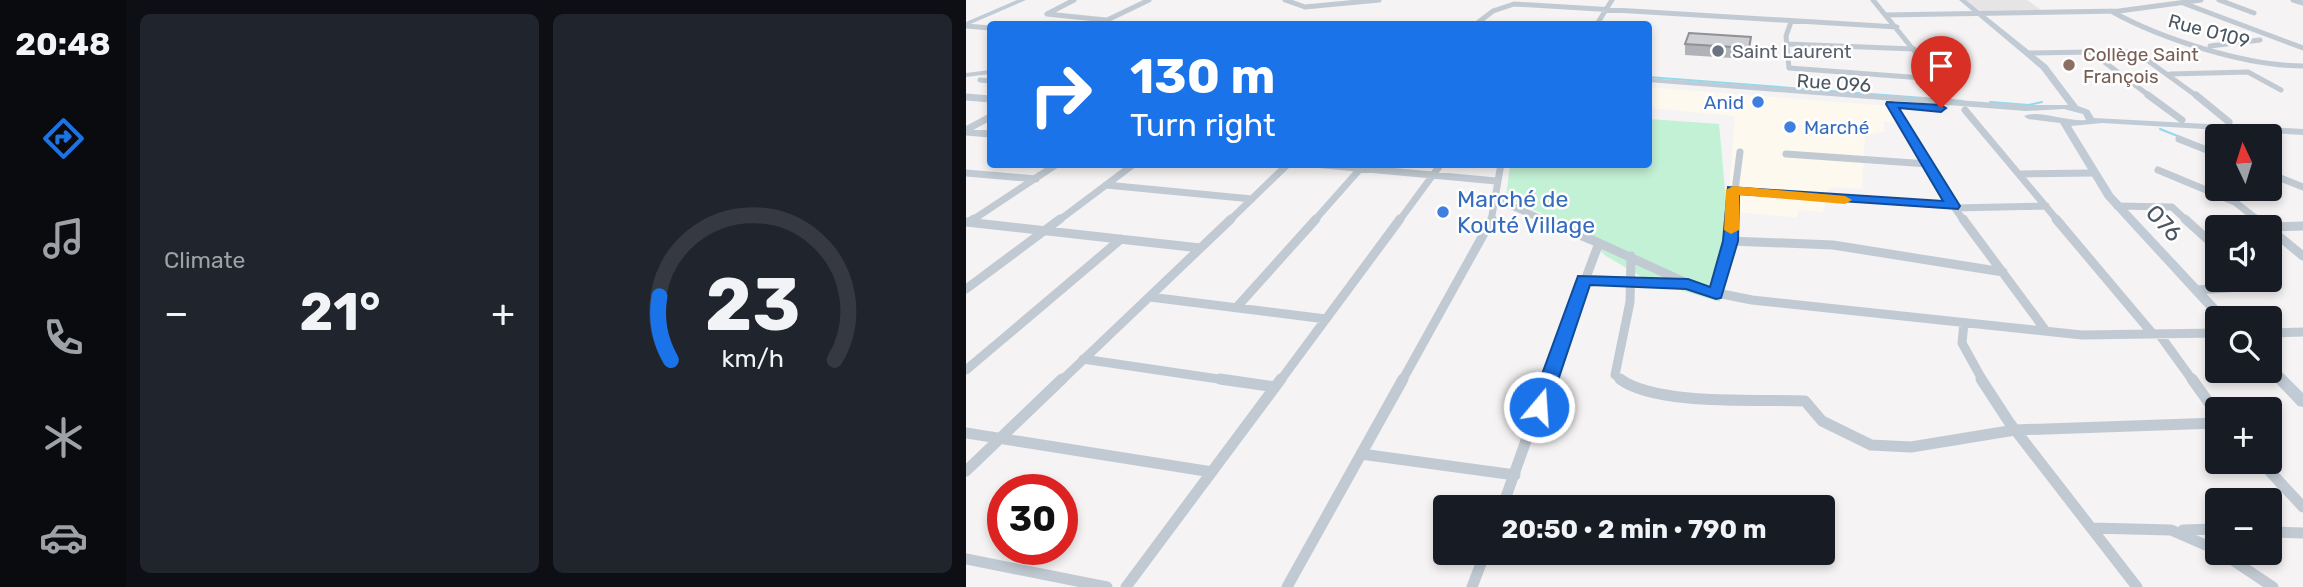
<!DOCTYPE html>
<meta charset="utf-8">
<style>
:root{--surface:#171b24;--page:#20242c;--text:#f1f3f6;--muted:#9ea1a6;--line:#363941;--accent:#1a73e8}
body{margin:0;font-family:Rubik,sans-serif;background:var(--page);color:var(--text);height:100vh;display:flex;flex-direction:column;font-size:26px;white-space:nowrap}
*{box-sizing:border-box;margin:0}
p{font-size:23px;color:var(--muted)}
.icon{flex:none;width:38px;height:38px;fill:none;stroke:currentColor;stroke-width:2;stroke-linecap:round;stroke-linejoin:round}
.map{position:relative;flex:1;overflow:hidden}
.panel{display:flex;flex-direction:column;gap:14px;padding:14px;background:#0d0f14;width:840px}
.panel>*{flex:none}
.banner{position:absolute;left:21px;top:21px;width:665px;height:147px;border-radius:7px;box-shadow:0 4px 10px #0003;background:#1a73e8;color:#fff;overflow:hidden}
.needle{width:46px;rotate:356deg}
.controls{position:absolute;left:1239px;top:124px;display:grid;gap:14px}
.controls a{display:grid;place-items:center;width:77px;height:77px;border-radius:7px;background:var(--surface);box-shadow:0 4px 10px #0003;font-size:35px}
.speed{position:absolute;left:21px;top:474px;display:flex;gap:14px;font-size:35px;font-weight:700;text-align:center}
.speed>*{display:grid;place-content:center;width:91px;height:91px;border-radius:50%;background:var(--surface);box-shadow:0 4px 10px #0003;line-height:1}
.speed .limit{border:10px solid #d22;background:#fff;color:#111}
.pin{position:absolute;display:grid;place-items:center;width:60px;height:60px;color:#fff;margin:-72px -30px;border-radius:50% 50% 50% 0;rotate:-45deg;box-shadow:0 0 7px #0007}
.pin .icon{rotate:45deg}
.me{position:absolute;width:77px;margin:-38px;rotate:18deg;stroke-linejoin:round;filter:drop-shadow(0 0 5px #0008)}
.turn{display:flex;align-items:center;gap:24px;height:147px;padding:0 28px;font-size:32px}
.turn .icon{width:91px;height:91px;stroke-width:2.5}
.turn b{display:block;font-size:49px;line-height:60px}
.big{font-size:52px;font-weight:700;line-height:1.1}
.panel .tile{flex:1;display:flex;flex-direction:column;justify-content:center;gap:10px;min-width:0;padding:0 24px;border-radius:10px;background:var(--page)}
.panel .dial{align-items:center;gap:0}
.dial svg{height:182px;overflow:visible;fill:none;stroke:var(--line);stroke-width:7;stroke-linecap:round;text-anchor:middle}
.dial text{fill:var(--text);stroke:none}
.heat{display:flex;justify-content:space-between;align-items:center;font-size:38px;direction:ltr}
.panel .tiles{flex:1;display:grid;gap:14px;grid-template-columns:repeat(2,1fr)}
.trip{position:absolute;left:467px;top:495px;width:402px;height:70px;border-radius:7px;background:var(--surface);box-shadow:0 4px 10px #0003;font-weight:700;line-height:70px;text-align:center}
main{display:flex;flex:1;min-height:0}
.tab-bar{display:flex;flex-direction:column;width:126px;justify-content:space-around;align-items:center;background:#090b0e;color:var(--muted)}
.tab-bar .icon{width:49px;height:49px}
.tab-bar .active{color:var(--accent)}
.tab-bar b{font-size:32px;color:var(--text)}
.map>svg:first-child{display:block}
.commercial{fill:#fdf9ef}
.education{fill:#e6e4e5}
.green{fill:#c3f1d5}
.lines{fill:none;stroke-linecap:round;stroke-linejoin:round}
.stream{stroke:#90daee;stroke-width:2}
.street-far3{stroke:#c1cad2;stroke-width:5}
.street-far2{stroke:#c1cad2;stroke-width:7}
.street-far1{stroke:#c1cad2;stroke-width:9}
.street{stroke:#c1cad2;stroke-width:11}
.secondary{fill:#c1cbd6;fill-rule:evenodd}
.wall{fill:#b0b2b7}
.building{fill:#cdcfd5;stroke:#909195;stroke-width:2}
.route{fill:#1a73e8;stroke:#114b97;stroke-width:2}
.slow{fill:#f59e0b}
.worship-dot{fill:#6b7280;stroke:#fff;stroke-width:2.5}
.education-dot{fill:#8d6e63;stroke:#fff;stroke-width:2.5}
.shop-dot{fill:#3f7fe0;stroke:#fff;stroke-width:2.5}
.labels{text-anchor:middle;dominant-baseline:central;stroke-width:5;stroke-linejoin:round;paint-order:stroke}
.far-street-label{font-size:19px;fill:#4a5661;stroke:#fff}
.far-worship-label{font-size:19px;fill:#5b616d;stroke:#fff;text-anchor:start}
.far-education-label{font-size:19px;fill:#785e54;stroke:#fff;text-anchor:start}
.far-shop-label{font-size:19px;fill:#366cbe;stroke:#fff;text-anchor:end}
.shop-label{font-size:23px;fill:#366cbe;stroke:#fff;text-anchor:start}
.street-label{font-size:23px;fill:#4a5661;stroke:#fff}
</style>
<main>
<nav class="tab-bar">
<b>20:48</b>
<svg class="icon active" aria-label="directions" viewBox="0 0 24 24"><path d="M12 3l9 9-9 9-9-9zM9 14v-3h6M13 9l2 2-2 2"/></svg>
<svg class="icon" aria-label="music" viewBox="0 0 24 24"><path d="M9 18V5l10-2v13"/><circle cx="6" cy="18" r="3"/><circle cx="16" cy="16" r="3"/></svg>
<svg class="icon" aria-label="phone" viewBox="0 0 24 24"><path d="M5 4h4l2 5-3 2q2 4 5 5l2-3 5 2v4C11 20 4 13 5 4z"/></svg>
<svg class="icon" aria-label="climate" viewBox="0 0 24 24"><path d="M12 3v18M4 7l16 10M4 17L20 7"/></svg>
<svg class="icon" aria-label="car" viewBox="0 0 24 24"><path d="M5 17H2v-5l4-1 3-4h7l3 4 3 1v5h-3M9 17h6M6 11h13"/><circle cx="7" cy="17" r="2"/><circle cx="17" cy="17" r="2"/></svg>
</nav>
<section class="panel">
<div class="tiles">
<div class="tile"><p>Climate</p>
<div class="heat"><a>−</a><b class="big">21°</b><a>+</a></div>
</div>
<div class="tile dial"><svg viewBox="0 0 100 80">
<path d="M14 69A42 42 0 1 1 86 69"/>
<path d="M14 69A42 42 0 0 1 9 41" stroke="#1a73e8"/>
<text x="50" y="56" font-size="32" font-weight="700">23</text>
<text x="50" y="72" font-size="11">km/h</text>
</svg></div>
</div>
</section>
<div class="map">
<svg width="1337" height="587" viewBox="0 0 1337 587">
<rect width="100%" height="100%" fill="#f5f3f3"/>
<path class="commercial" d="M 682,87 L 935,107 L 944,123 L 917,122 L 919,131 L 899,136 L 896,189 L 863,187 L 857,212 L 833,210 L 831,218 L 761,211 L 769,116 L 683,108 Z"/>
<path class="education" d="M 1000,0 L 1061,0 L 1075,10 L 1015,11 Z"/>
<path class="green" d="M 683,119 L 753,124 L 761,211 L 754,302 L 681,280 L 640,256 L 603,225 L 540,198 L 544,165 L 682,164 Z"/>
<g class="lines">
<path class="stream" d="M 682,77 L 997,101
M 1024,102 L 1063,105 L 1076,102
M 1194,129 L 1214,137"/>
<path class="street-far3" d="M 108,0 L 81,14 L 140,20
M 319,0 L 339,7 L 413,0
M 907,0 L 976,85 L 980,97
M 1253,0 L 1288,13
M 1327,0 L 1337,3
M 1217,3 L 1337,48
M 1145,11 C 1195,39 1280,66 1337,66
M 919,15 L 1153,11 L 1235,0
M 137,22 L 183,0
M 825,22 L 820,36 L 823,68 L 970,79
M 510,24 L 527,11 L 548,4 L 931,27
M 631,24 L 646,0
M 0,26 L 24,28
M 821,44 L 948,49
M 1244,46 L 1294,40
M 1125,52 L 1170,52 L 1232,97
M 1062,53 L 1125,52 L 1185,97
M 1204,74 L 1282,72 L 1315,90
M 14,80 L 24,81"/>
<path class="street-far2" d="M 980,95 L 982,102
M 1182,95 L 1216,120
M 1230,95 L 1263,122
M 0,97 L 24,99
M 925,104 L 978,193 L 998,221
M 999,110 L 1092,221
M 0,130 L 24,117
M 0,132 L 24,134
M 1213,139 L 1251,154
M 820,154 L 962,164
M 348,164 L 530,181
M 1192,170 L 1269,202 L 1293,221
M 0,173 L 70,179
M 1054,174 L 1127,173
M 1304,174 L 1337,187
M 140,185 L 286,199
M 767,190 L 987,206
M 530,199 L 580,221
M 1151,206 L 1206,207 L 1221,221
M 989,208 L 1080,206
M 5,221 L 91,164
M 92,221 L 168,164
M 263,221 L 322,164
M 348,221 L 394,169
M 433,221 L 475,164
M 525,221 L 535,164
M 765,221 L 774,152"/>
<path class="street-far1" d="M 576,219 L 633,243 L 581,381
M 997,219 L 1080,331
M 1090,219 L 1186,333
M 1219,219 L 1251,248
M 1290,219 L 1302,228
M 0,222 L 234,248
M 3,222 L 8,219
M 1301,227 L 1337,226
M 1304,229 L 1337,256
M 764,241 L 867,245 L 1037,272
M 633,243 L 736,290 L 786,300 L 1116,335 L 1251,333
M 618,279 L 721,284
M 0,289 L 94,219
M 1230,290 L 1289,286 L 1286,280
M 750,294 L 765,219
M 184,297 L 360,319
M 270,308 L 350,219
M 998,323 L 996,343 L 1017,381
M 1304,333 L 1337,332
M 1193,334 L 1227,381
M 117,359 L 266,381
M 0,370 L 155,239
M 95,381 L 265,219
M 314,381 L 434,219
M 436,381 L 526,219
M 657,381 L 649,375 L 664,302 L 665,256"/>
<path class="street" d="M 254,379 L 309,387
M 654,379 C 690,406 793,399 839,401 L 856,421 L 905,445 L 945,447 L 1049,430 L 1251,423
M 1015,379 L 1043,422 L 1171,587
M 1226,379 L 1251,414
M 0,433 L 246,472
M 395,454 L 549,475
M 1295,462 L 1337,507
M 0,471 L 96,379
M 536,508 L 582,379
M 1125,528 L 1205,530 L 1251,550
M 1217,530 L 1251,529
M 1304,532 L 1337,533
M 1256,553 L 1307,587
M 0,559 L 141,587
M 160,587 L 315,379
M 321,587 L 437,379
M 506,587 L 519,553"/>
<path class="secondary" d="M 51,0 L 60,0 L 0,26 L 0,22 Z
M 993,0 L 1000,0 L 1081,65 L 1112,106 L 1123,110 L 1128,118 L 1337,129 L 1337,135 L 1136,123 L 1105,126 L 1147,194 L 1263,318 L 1251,320 L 1139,198 L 1094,123 L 1062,119 L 1058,116 C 1071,109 1102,122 1120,120 L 1117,114 L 1098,109 L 1060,111 L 682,82 L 682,78 L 1060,105 L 1102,105 L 1075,69 Z
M 24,70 L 24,74 L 0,77 L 0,73 Z
M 1304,363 L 1309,365 L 1337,393 L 1337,407 L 1332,406 L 1299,371 L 1304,371 Z"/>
</g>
<path class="wall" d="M 785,37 L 782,59 L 719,55 L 719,44 Z"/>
<path class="building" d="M 723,33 L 785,37 L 783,48 L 719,44 Z"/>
<path class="route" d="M 921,102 L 975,105 L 980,108 L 975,112 L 933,108 L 994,206 L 992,209 L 773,194 L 772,241 L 755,298 L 750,299 L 720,289 L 624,285 L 583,407 L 573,414 L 566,412 L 564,407 L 612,276 L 722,279 L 744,287 L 757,241 L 762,187 L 977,201 L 920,104 Z"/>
<path class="slow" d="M 767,186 L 879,196 L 886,200 L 879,204 L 773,195 L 773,230 L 765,234 L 758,230 L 760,190 Z"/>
<circle class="worship-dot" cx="752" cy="51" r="7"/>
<circle class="education-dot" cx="1103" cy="65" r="7"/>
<g class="shop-dot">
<circle cx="792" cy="102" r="7"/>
<circle cx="824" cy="127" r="7"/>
<circle cx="477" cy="212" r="7"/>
</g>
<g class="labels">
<g class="far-street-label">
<text transform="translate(1243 31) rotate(15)">Rue O109</text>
<text transform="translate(868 83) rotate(4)">Rue O96</text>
</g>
<g class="far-worship-label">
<text x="766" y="51">Saint Laurent</text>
</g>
<g class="far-education-label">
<text x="1117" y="54">Collège Saint<tspan x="1117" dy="22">François</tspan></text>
</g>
<g class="far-shop-label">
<text x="778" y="102">Anid</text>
<text x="838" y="127" text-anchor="start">Marché</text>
</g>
<g class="shop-label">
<text x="491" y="199">Marché de<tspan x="491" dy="26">Kouté Village</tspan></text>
</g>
<g class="street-label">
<text transform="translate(1198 223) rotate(47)">O76</text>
</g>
</g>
</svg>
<div class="controls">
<a><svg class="needle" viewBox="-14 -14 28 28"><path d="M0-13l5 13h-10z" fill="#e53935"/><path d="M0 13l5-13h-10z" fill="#9ea1a6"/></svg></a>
<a><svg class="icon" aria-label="sound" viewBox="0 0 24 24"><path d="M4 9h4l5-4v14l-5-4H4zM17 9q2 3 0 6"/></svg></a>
<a><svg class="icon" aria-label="search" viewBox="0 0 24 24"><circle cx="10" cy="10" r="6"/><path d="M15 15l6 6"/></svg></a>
<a>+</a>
<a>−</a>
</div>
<div class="speed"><div class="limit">30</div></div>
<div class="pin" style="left:975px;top:108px;background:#d93025"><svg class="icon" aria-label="arrive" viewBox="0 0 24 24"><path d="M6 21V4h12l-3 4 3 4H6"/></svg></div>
<svg class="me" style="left:573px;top:407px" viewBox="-20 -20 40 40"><circle r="17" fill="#1a73e8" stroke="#fff" stroke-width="3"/><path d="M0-11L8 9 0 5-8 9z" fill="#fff"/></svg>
<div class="trip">20:50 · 2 min · 790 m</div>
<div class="banner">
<div class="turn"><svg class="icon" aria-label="right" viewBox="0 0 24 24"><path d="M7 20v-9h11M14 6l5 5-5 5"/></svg><div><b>130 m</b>Turn right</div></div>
</div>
</div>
</main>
